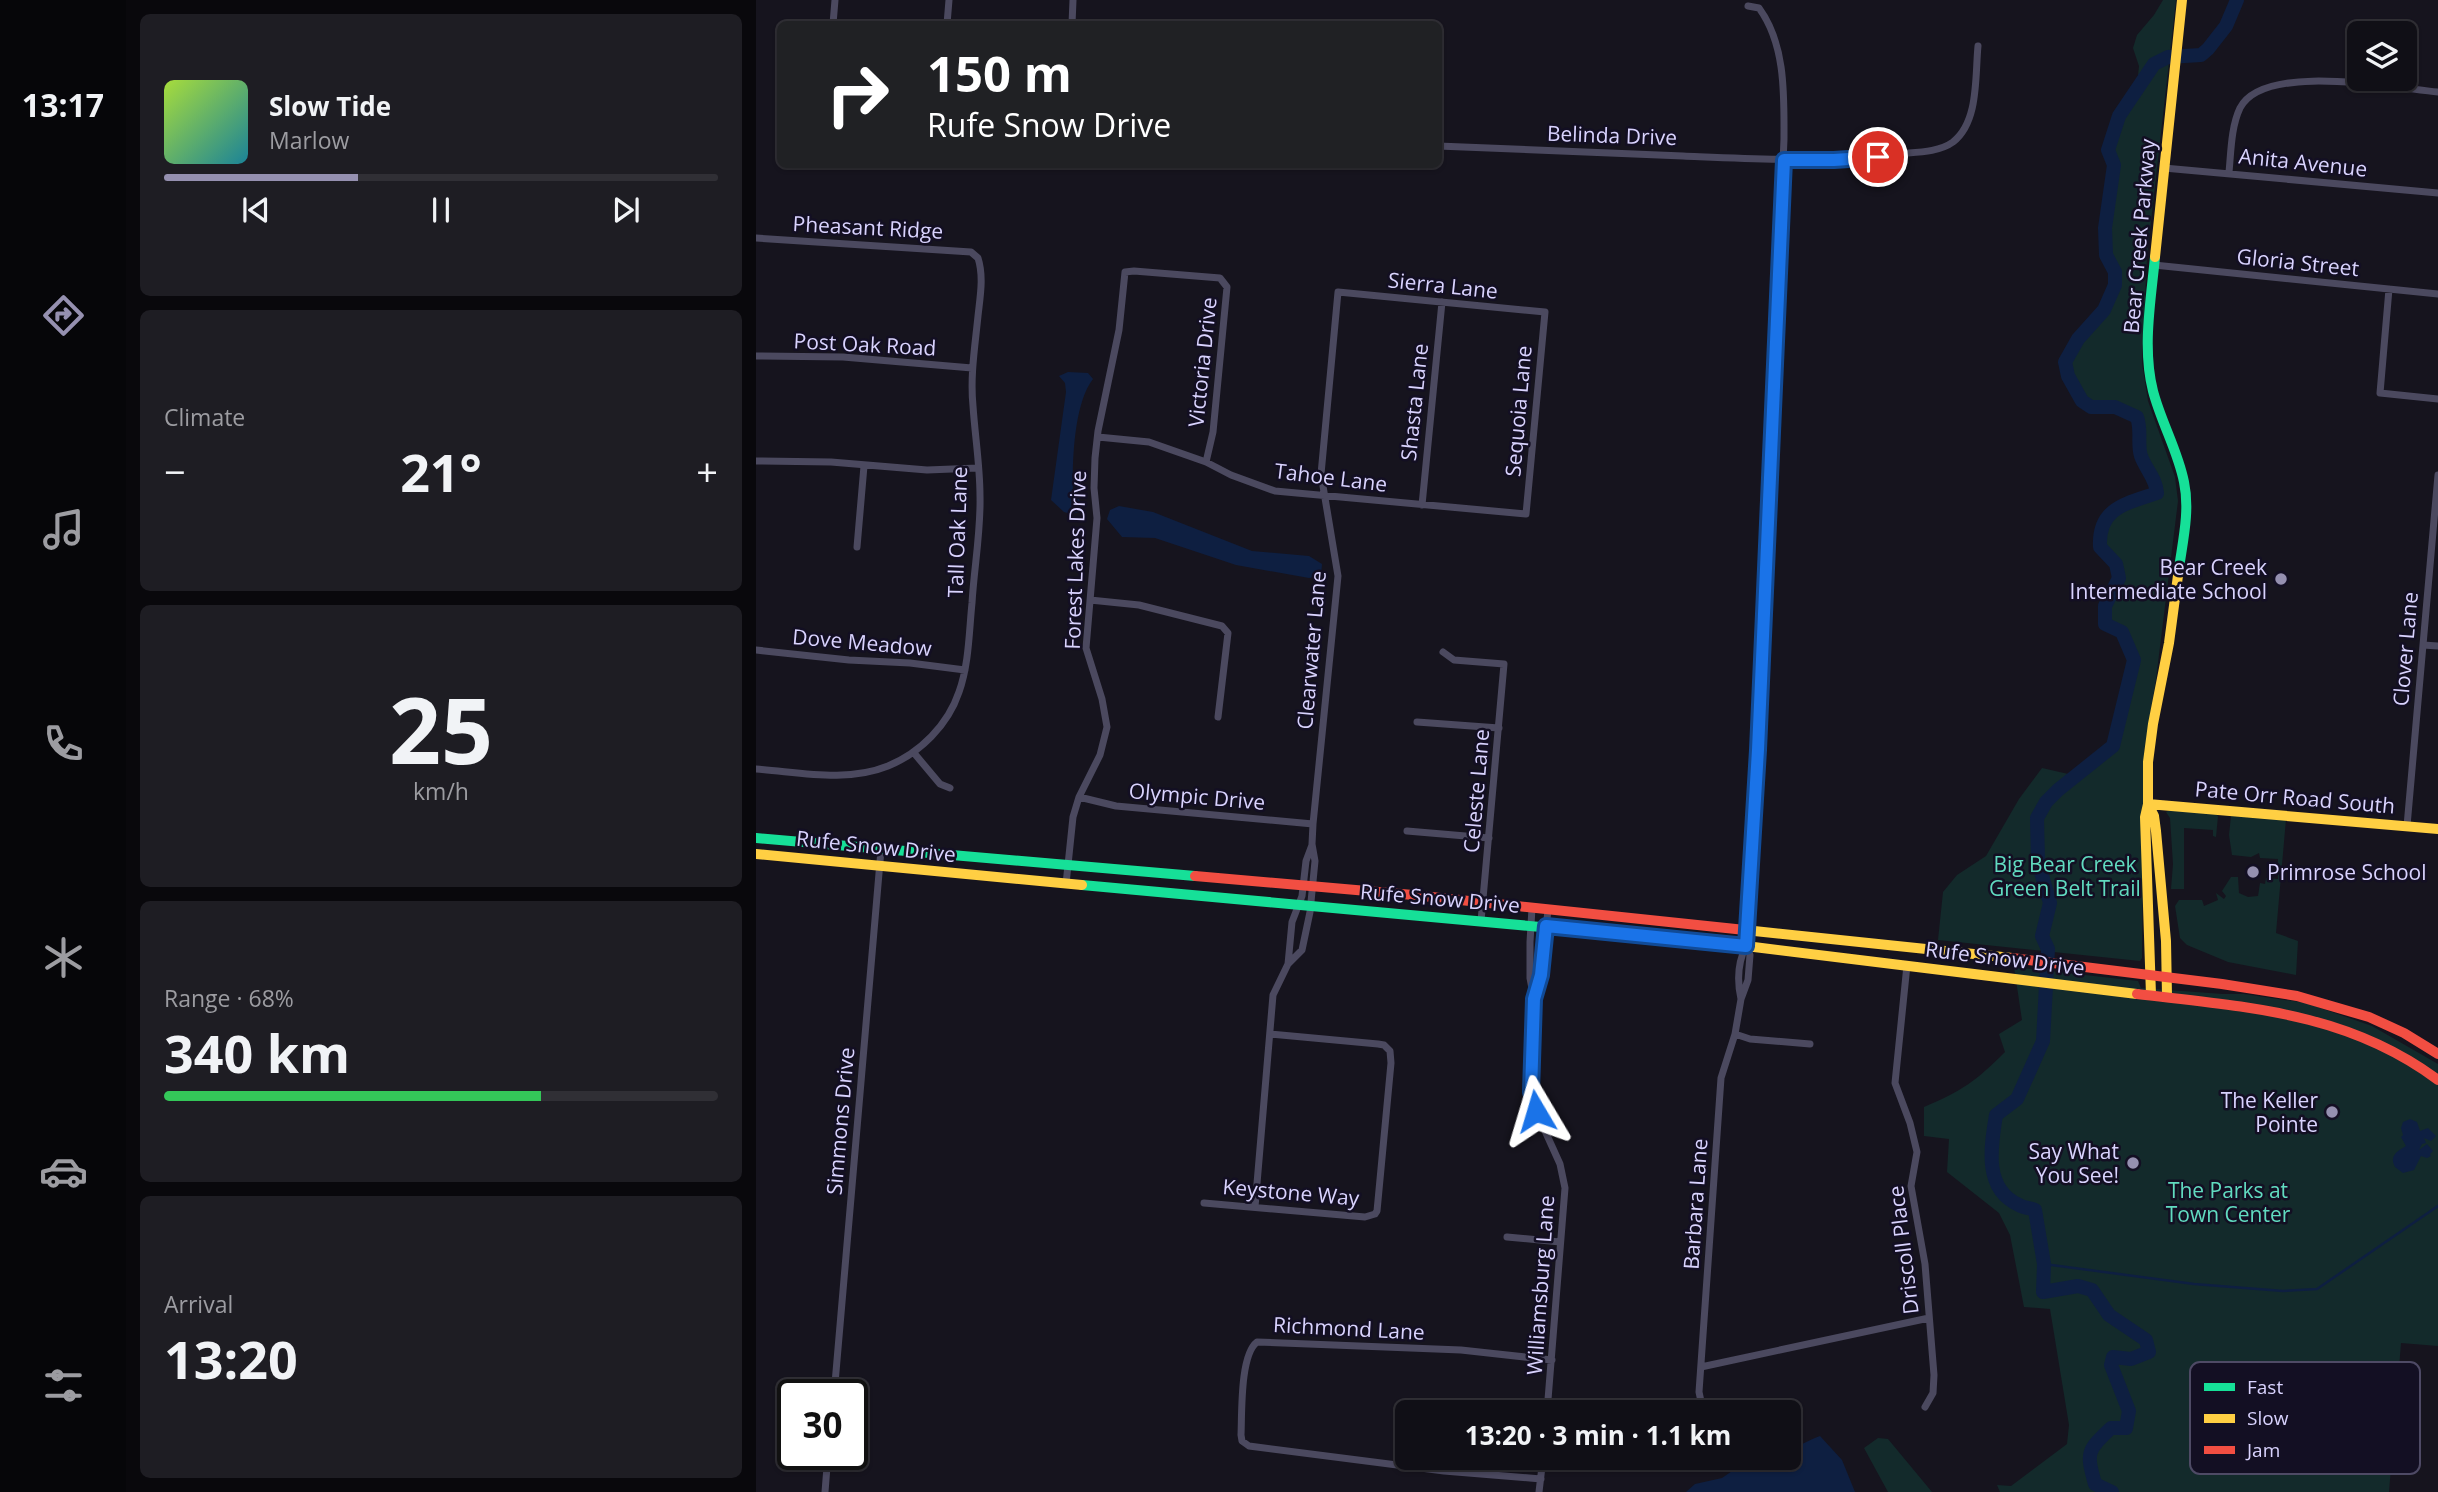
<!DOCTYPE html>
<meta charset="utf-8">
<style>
:root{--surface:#100f16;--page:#1e1d23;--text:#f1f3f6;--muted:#9c9ca1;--line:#302f35;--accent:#9590b0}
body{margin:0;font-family:"Open Sans",sans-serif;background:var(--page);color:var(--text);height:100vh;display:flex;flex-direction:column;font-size:26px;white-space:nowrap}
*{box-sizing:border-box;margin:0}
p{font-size:23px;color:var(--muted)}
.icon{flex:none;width:38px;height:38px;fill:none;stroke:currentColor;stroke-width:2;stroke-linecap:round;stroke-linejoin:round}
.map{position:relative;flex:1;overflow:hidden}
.panel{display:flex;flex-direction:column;gap:14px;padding:14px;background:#09080c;width:630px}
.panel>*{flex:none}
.guide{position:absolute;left:21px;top:21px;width:665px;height:147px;border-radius:10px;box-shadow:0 2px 5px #0004,0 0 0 2px var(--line);background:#202124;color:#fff;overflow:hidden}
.controls{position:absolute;left:1591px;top:21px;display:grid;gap:14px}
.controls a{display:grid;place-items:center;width:70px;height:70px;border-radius:10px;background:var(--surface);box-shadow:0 2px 5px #0004,0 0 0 2px var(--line);font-size:35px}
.speed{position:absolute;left:21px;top:1379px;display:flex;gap:14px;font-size:35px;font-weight:700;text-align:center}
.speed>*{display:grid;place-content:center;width:91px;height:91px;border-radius:50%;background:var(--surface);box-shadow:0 2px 5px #0004,0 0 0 2px var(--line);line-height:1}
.speed .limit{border:4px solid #111;border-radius:10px;background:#fff;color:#111}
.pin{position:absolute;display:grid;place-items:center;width:60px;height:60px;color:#fff;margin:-30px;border:4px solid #fff;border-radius:50%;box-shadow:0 2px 7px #0007}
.me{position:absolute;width:77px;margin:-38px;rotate:353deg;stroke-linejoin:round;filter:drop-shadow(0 0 5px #0008)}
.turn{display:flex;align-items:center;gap:24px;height:147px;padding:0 35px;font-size:32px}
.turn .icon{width:91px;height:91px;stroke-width:2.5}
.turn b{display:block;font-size:49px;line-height:60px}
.big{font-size:52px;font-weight:700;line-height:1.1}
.panel .card{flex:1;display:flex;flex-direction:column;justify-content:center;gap:10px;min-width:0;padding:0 24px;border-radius:10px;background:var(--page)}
.panel .dial{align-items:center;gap:0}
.dial b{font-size:91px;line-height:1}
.song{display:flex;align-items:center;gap:21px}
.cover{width:84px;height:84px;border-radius:10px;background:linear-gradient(135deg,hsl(80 70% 55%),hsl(190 70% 35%))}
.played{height:7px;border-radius:4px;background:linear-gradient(90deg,var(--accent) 35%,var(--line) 35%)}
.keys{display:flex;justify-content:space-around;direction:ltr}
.heat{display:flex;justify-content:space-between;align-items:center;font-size:38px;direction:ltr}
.charge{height:10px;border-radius:5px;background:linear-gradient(90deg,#34c759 68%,var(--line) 0)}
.trip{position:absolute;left:639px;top:1400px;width:406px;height:70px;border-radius:10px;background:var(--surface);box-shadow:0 2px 5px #0004,0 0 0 2px var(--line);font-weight:700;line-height:70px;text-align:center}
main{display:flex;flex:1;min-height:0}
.dock{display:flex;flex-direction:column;width:126px;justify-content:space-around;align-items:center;background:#060609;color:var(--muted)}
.dock .icon{width:49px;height:49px}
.dock .current{color:var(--accent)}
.dock b{font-size:32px;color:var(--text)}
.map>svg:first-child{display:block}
.green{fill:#132a2b}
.water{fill:#0e1f41}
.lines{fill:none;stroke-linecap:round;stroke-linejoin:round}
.stream{stroke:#0e1f41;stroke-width:2.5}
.river{stroke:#0e1f41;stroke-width:14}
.street{stroke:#4b495f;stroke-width:7}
.fast{stroke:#16e098;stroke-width:10}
.slow{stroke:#ffcf43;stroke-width:10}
.jam{stroke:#f24e42;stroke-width:10}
.route-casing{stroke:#114b97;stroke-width:18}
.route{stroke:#1a73e8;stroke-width:12}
.poi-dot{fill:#9590b0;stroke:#130f23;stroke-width:2.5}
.labels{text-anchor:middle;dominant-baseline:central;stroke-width:5;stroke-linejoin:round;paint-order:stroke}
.street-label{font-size:21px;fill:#d9d3fe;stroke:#130f23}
.poi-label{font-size:21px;fill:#d9d3fe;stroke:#130f23;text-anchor:end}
.park-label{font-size:21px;fill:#61dbc0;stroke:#130f23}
.key{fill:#130f23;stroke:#4e4a65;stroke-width:2}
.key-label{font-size:19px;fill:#d9d3fe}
</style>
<main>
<nav class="dock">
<b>13:17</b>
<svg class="icon current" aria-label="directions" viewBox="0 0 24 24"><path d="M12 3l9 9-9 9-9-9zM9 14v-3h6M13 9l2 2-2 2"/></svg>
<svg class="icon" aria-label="music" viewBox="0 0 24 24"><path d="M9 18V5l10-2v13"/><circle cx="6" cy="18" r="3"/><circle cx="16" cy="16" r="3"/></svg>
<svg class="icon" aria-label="phone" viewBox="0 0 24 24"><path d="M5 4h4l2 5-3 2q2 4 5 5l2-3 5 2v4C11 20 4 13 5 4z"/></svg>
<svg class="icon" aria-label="climate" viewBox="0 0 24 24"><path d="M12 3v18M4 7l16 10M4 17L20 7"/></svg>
<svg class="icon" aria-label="car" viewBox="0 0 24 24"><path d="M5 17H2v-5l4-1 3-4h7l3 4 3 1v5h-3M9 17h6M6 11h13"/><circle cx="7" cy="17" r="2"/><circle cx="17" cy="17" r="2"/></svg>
<svg class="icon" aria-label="filters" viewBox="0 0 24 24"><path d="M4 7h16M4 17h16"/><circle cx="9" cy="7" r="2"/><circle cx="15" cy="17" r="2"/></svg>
</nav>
<section class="panel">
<div class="card">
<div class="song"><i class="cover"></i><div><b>Slow Tide</b><p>Marlow</p></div></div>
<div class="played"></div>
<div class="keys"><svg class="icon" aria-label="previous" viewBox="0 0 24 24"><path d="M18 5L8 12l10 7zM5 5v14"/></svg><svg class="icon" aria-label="pause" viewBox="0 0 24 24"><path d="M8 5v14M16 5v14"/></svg><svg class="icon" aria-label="next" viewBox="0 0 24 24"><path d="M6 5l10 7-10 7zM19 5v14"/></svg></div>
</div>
<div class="card"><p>Climate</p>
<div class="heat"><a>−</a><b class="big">21°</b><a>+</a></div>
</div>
<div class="card dial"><b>25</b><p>km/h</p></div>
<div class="card"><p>Range · 68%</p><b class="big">340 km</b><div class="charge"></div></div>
<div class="card"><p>Arrival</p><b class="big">13:20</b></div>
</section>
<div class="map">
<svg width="1682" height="1492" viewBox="0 0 1682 1492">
<rect width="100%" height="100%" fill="#16141e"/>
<path class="green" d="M 1407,0 L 1420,0 L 1391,257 L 1386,363 L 1392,401 L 1419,477 L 1422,501 L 1400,679 L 1388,751 L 1386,958 L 1384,961 L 1182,940 L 1187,892 L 1201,875 L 1230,856 L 1263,799 L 1286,768 L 1321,776 L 1357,746 L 1378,660 L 1366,632 L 1349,624 L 1349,606 L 1363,577 L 1360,564 L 1344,547 C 1342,508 1369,504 1400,493 C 1400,477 1390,471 1385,457 C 1381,444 1386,431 1381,417 L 1359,407 L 1335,407 L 1326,401 L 1312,376 L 1309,362 L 1322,339 L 1348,310 L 1359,285 L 1359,272 L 1350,255 L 1349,228 L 1358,165 L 1352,150 L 1359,126 L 1381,85 L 1383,66 L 1377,48 L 1381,35 L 1398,15 Z
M 1414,810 L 1456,812 L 1462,816 L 1460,837 L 1457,836 L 1457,830 L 1428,828 L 1428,889 L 1415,889 L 1417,864 L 1414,818 L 1410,812 Z
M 1475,816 L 1530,819 L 1520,933 L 1542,941 L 1540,975 L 1472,962 L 1431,945 L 1424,938 L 1419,906 L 1423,900 L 1446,900 L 1448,906 L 1462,900 L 1460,893 L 1468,899 L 1470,896 L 1466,891 L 1475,877 L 1482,877 L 1483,893 L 1492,897 L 1502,896 L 1504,883 L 1509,884 L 1510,878 L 1522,879 L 1522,859 L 1504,858 L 1503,853 L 1495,857 L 1476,855 L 1473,835 Z
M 1258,967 L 1382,981 L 1385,988 L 1467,994 L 1488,994 L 1550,1003 L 1616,1026 L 1682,1064 L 1682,1346 L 1645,1343 L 1633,1492 L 1244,1492 L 1241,1485 L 1255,1486 L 1311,1444 L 1313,1425 L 1294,1309 L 1268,1307 L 1254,1235 L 1243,1213 L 1191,1172 L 1193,1139 L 1168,1136 L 1168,1107 C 1206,1091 1220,1081 1249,1052 L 1243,1034 L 1266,1020 Z
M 1122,1438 L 1132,1439 L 1176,1492 L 1132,1492 L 1108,1448 Z"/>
<path class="water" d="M 312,372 L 332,373 L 337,379 C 318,403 316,462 317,493 L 326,503 L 324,512 L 315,514 L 308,512 L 295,500 L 310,392 L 309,383 L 303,376 Z
M 363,506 L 397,512 L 496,551 L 553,556 L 566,564 L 565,576 L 553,578 L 480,565 L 399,538 L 366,537 L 351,519 L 354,510 Z
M 1654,1119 L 1661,1122 L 1664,1131 L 1672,1128 L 1680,1136 L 1675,1141 L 1668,1138 L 1670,1143 L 1666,1144 L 1663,1150 L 1671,1144 L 1677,1151 L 1674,1154 L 1675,1156 L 1671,1158 L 1665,1156 L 1658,1170 L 1647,1173 L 1639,1167 C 1633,1156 1641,1151 1650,1146 L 1645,1137 L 1647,1135 L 1645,1128 L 1647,1122 Z
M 1064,1436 L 1086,1460 L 1099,1492 L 930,1492 L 939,1484 L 966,1478 L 995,1458 L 1032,1458 L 1033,1449 C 1041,1448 1054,1439 1064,1436 Z"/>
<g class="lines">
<path class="stream" d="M 1288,1264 L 1438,1284 L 1527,1291 L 1561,1289 L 1682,1206"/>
<path class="river" d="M 1356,1492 L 1339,1484 C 1330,1452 1331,1451 1355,1428 L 1370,1428 L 1373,1411 L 1355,1365 L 1357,1357 L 1375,1359 L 1393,1352 L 1390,1340 L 1353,1315 L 1336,1290 L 1322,1286 L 1287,1292 L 1288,1264 L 1279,1210 C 1274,1208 1268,1208 1263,1205 C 1227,1189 1235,1146 1240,1115 L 1261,1099 L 1287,1041 L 1292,949 L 1286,936 L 1294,903 L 1282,862 L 1281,818 L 1290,802 L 1302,790 L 1357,746 L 1378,660 L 1366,632 L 1349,624 L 1349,606 L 1363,578 L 1360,564 L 1344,547 C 1342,508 1369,504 1401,493 C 1400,478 1390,470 1385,456 C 1381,444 1386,431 1381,417 L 1359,407 L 1335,407 L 1326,401 L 1312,376 L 1309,362 L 1322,339 L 1348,310 L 1359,285 L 1359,272 L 1350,255 L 1349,228 L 1358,165 L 1352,150 L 1363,116 L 1398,64 L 1412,57 L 1445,55 L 1452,49 L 1470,26 L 1481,0"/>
<path class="street" d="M 77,24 L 79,0
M 191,24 L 193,0
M 316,24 L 317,0
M 682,146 C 764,149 846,152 927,156 C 999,159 1069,163 1140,154 C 1158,152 1182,153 1197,142 C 1223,122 1219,76 1222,46
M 1408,168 L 1682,193
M 1473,172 C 1475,152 1475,127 1484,108 C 1508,62 1638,88 1682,92
M 0,238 L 215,252 L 222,258 C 228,277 224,297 222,316 C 219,346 214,376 217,406 C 219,436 224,466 224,496 C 225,531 218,568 216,603 C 213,632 213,664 203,692 C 192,725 164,753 132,766 C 90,783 43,772 0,769
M 1398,265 L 1682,294
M 1633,289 L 1624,393 L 1682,399
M 0,356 L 87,357 L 216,368
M 342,437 L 393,442 L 450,462 L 475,475 L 519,491 L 770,514 L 789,312 L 582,292 L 565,474 L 582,576 L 557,824 L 556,844 L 559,861 L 554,912 L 546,950 L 532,964
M 0,461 L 75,462 L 171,470 L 222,468
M 666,505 L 686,302
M 101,547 L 108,466
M 334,600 L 383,605 L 466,626 L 472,633 L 462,717
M 1667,645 L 1682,646
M 0,650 L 93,660 L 154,663 L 209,670
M 687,652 L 698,660 L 748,664 L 725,921
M 661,722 L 743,728
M 158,753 L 184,784 L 194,788
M 323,797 L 360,806 L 557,824
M 1651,826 L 1682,475
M 651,831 L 733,838
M 310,884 L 317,817 L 323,797 L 344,755 L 351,727 L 346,699 L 330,648 L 341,518 L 338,488 L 339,458 L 342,431 L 363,330 L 369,272 L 378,271 L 464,278 L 471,287 L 457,432 L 450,462
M 776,908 L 774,942 L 774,978 L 778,999 L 775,1092 L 780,1111 L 804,1164 L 809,1188 L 791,1412
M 1151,965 L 1139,1083 L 1154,1123 L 1161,1152 L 1155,1186 L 1169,1264 L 1178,1375 L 1177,1393 L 1169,1407
M 779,995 L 785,975 L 792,910
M 985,999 C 981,981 982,962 990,946 L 1002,750 L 1028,139 C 1028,96 1030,45 1003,8 L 992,6
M 979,1034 L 994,1039 L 1054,1044
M 448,1203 L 609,1217 L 619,1214 L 621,1211 L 635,1063 L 634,1051 L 628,1045 L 622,1044 L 514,1034
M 499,1207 L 517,995 L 532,964 L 536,922 L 546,896 L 550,861 L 556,845
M 751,1237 L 804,1242
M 945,1367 L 1173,1318
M 78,1395 L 125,850
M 951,1412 L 946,1406 L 943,1392 L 965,1078 L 979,1034 L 985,999 L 992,980 L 994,955 L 990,946
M 785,1479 L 688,1471 L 493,1446 L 486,1441 L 485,1435 C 486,1413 484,1355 501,1342 L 705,1350 L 796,1360
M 69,1492 L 72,1454
M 783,1492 L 787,1458"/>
<path class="fast" d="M 1399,257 C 1395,300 1386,348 1397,391 C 1405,422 1422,451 1428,482 C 1434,510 1427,540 1423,568
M 0,838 L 439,876
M 326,885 L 807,929"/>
<path class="slow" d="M 1399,257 L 1426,0
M 1392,804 L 1682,829
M 1392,804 L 1398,816 L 1400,831 L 1410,941 L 1411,996
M 0,854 L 326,885
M 807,929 L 990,946 L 1381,994
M 989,930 L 1256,958
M 1395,995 L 1389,817 L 1392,804 L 1392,762 L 1397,724 L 1413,643 L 1423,568"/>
<path class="jam" d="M 439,876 L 657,895 L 989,930
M 1256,958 L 1466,984 L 1541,996 L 1613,1017 L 1648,1033 L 1682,1054
M 1381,994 C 1490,1007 1591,1012 1682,1080"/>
</g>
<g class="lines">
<defs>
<path id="route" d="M 780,1111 L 775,1092 L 778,999 L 785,975 L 790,926 L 990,946 L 1002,750 L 1028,160 L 1078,160 L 1122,157"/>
</defs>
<use href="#route" class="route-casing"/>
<use href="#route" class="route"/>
</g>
<g class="poi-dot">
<circle cx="1525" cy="579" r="7"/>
<circle cx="1497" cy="872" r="7"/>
<circle cx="1576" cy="1112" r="7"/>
<circle cx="1377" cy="1163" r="7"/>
</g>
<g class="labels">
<g class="street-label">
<text transform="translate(856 135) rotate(2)">Belinda Drive</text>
<text transform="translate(1547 162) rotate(6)">Anita Avenue</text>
<text transform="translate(112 227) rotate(3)">Pheasant Ridge</text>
<text transform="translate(1383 236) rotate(-85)">Bear Creek Parkway</text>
<text transform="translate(1542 262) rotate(6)">Gloria Street</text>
<text transform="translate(687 285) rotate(6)">Sierra Lane</text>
<text transform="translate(109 344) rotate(3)">Post Oak Road</text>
<text transform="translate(446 362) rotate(-84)">Victoria Drive</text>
<text transform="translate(658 402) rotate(-84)">Shasta Lane</text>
<text transform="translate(762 411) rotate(-85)">Sequoia Lane</text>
<text transform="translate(575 477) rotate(7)">Tahoe Lane</text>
<text transform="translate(201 532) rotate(-88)">Tall Oak Lane</text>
<text transform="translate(319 560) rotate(-88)">Forest Lakes Drive</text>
<text transform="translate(106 642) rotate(5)">Dove Meadow</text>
<text transform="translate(1649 649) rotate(-85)">Clover Lane</text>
<text transform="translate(555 650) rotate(-85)">Clearwater Lane</text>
<text transform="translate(720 791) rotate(-85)">Celeste Lane</text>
<text transform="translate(441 796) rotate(5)">Olympic Drive</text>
<text transform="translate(1539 797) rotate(5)">Pate Orr Road South</text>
<text transform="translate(120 846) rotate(6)">Rufe Snow Drive</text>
<text transform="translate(684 898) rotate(5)">Rufe Snow Drive</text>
<text transform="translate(1249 958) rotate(7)">Rufe Snow Drive</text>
<text transform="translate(84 1121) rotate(-85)">Simmons Drive</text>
<text transform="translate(535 1192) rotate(5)">Keystone Way</text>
<text transform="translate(939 1204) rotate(-86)">Barbara Lane</text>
<text transform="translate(1147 1250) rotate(-97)">Driscoll Place</text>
<text transform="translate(784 1285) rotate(-86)">Williamsburg Lane</text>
<text transform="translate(593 1328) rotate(3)">Richmond Lane</text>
</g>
<g class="poi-label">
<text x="1511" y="567">Bear Creek<tspan x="1511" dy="24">Intermediate School</tspan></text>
<text x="1511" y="872" text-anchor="start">Primrose School</text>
<text x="1562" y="1100">The Keller<tspan x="1562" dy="24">Pointe</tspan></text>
<text x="1363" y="1151">Say What<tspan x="1363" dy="24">You See!</tspan></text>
</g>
<g class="park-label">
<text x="1309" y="864">Big Bear Creek<tspan x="1309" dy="24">Green Belt Trail</tspan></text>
<text x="1472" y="1190">The Parks at<tspan x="1472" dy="24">Town Center</tspan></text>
</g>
</g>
<rect x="1434" y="1362" width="230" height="112" rx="10" class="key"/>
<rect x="1448" y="1383" width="31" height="8" fill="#16e098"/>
<rect x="1448" y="1414" width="31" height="9" fill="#ffcf43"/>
<rect x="1448" y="1446" width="31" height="8" fill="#f24e42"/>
<g class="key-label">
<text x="1491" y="1394">Fast</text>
<text x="1491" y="1425">Slow</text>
<text x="1491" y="1457">Jam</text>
</g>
</svg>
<div class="controls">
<a><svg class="icon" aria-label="layers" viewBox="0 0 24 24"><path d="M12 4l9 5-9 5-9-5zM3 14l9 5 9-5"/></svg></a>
</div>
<div class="speed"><div class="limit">30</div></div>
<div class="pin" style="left:1122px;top:157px;background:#d93025"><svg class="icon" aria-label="arrive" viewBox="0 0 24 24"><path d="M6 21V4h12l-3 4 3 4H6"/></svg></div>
<svg class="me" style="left:780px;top:1111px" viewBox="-20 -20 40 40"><path d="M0-17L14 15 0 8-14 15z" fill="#1a73e8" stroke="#fff" stroke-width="4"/></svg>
<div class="trip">13:20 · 3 min · 1.1 km</div>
<div class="guide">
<div class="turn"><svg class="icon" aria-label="right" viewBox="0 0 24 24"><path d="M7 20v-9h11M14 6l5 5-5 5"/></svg><div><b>150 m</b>Rufe Snow Drive</div></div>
</div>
</div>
</main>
